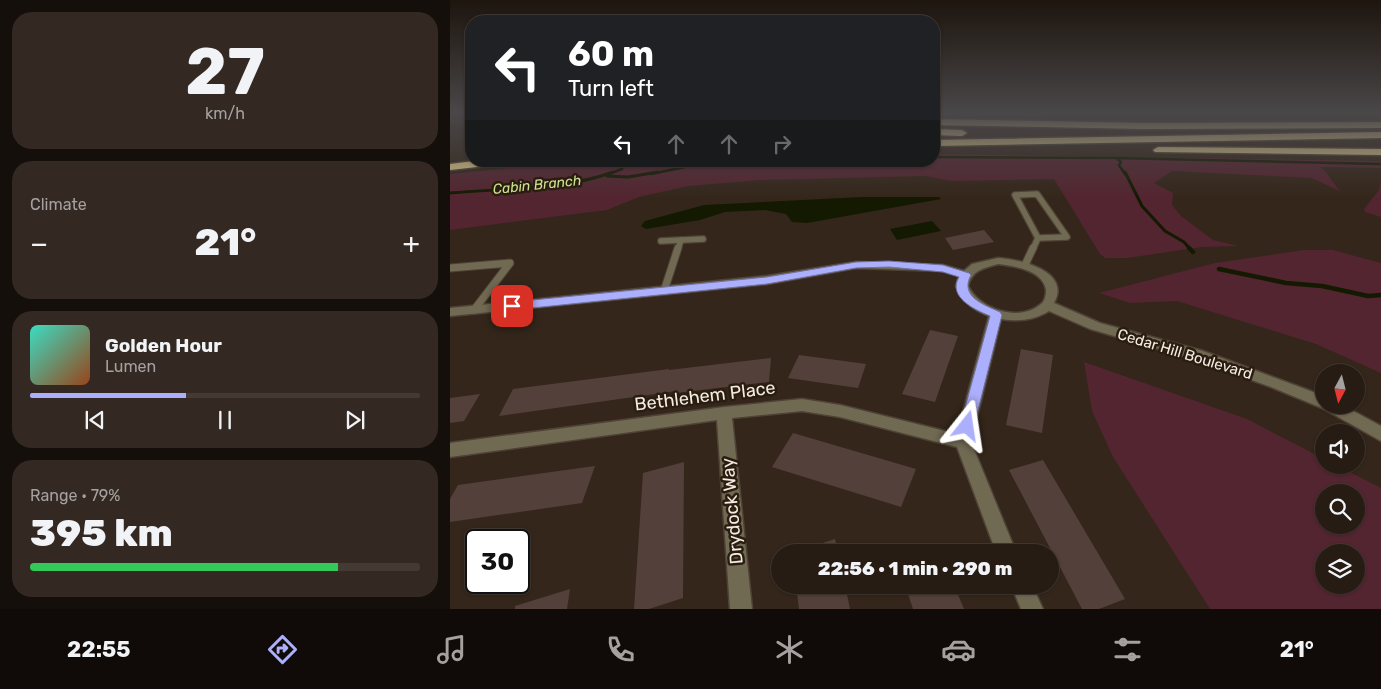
<!DOCTYPE html>
<meta charset="utf-8">
<style>
:root{--surface:#271c14;--page:#332922;--text:#f1f3f6;--muted:#a4a1a0;--line:#433a34;--accent:#acaffb}
body{margin:0;font-family:Rubik,sans-serif;background:var(--page);color:var(--text);height:100vh;display:flex;flex-direction:column;font-size:19px;white-space:nowrap}
*{box-sizing:border-box;margin:0}
p{font-size:16px;color:var(--muted)}
.icon{flex:none;width:28px;height:28px;fill:none;stroke:currentColor;stroke-width:2;stroke-linecap:round;stroke-linejoin:round}
.map{position:relative;flex:1;overflow:hidden}
.panel{display:flex;flex-direction:column;gap:12px;padding:12px;background:#150f0b;width:450px}
.panel>*{flex:none}
.guide{position:absolute;left:15px;top:15px;width:475px;height:152px;border-radius:20px;box-shadow:0 1px 4px #0004,0 0 0 1px var(--line);background:#202124;color:#fff;overflow:hidden}
.needle{width:32px;rotate:187deg}
.controls{position:absolute;left:865px;top:364px;display:grid;gap:10px}
.controls a{display:grid;place-items:center;width:50px;height:50px;border-radius:50%;background:var(--surface);box-shadow:0 1px 4px #0004,0 0 0 1px var(--line);font-size:25px}
.speed{position:absolute;left:15px;top:529px;display:flex;gap:10px;font-size:25px;font-weight:700;text-align:center}
.speed>*{display:grid;place-content:center;width:65px;height:65px;border-radius:50%;background:var(--surface);box-shadow:0 1px 4px #0004,0 0 0 1px var(--line);line-height:1}
.speed .limit{border:2px solid #111;border-radius:8px;background:#fff;color:#111}
.pin{position:absolute;display:grid;place-items:center;width:42px;height:42px;color:#fff;margin:-21px;border-radius:10px;box-shadow:0 2px 8px #0006}
.me{position:absolute;width:55px;margin:-28px;rotate:15deg;stroke-linejoin:round;filter:drop-shadow(0 0 4px #0008)}
.turn{display:flex;align-items:center;gap:18px;height:105px;padding:0 20px;font-size:22px}
.turn .icon{width:65px;height:65px;stroke-width:2.5}
.turn b{display:block;font-size:35px;line-height:42px}
.lanes{display:flex;align-items:center;height:48px;padding:0 20px;background:#0003;justify-content:center;gap:25px;direction:ltr}
.lanes .off{opacity:.35}
.big{font-size:38px;font-weight:800;line-height:1.1}
.panel .tile{flex:1;display:flex;flex-direction:column;justify-content:center;gap:8px;min-width:0;padding:0 18px;border-radius:20px;background:var(--page)}
.panel .dial{align-items:center;gap:0}
.dial b{font-size:65px;line-height:1}
.song{display:flex;align-items:center;gap:15px}
.cover{width:60px;height:60px;border-radius:8px;background:linear-gradient(135deg,hsl(170 70% 55%),hsl(20 70% 35%))}
.played{height:5px;border-radius:2px;background:linear-gradient(90deg,var(--accent) 40%,var(--line) 40%)}
.keys{display:flex;justify-content:space-around;direction:ltr}
.heat{display:flex;justify-content:space-between;align-items:center;font-size:28px;direction:ltr}
.charge{height:8px;border-radius:4px;background:linear-gradient(90deg,#34c759 79%,var(--line) 0)}
.trip{position:absolute;left:321px;top:544px;width:288px;height:50px;border-radius:25px;background:var(--surface);box-shadow:0 1px 4px #0004,0 0 0 1px var(--line);font-weight:800;line-height:50px;text-align:center}
.menu{display:flex;height:80px;justify-content:space-around;align-items:center;background:#100b08;color:var(--muted)}
.menu .icon{width:35px;height:35px}
.menu .selected{color:var(--accent)}
.menu b{font-size:22px;color:var(--text)}
main{display:flex;flex:1;min-height:0}
.map>svg:first-child{display:block}
.green{fill:#532530;fill-rule:evenodd}
.water{fill:#141a01}
.lines{fill:none;stroke-linecap:round;stroke-linejoin:round}
.stream-far2{stroke:#141a01;stroke-width:2.5}
.stream-far1{stroke:#141a01;stroke-width:3}
.stream{stroke:#141a01;stroke-width:4.5}
.building{fill:#54403a}
.service-far1-casing{stroke:#4f4236;stroke-width:8}
.service-casing{stroke:#4f4236;stroke-width:9}
.minor-casing{stroke:#4f4236;stroke-width:3}
.motorway-casing{stroke:#4f4236;stroke-width:3}
.service-far1{stroke:#716a53;stroke-width:5.5}
.service{stroke:#716a53;stroke-width:7}
.minor{fill:#716a53;fill-rule:evenodd}
.motorway{fill:#d6c388;fill-rule:evenodd}
.route{fill:#acaffb;stroke:#7072a3}
.labels{text-anchor:middle;dominant-baseline:central;stroke-width:5;stroke-linejoin:round;paint-order:stroke}
.far-water-label{font-size:14px;font-style:italic;fill:#cce28f;stroke:#2a1d10}
.street-label{font-size:15px;fill:#f4ebe3;stroke:#2a1d10}
.near-street-label{font-size:18px;fill:#f4ebe3;stroke:#2a1d10}
</style>
<main>
<section class="panel">
<div class="tile dial"><b>27</b><p>km/h</p></div>
<div class="tile"><p>Climate</p>
<div class="heat"><a>−</a><b class="big">21°</b><a>+</a></div>
</div>
<div class="tile">
<div class="song"><i class="cover"></i><div><b>Golden Hour</b><p>Lumen</p></div></div>
<div class="played"></div>
<div class="keys"><svg class="icon" aria-label="previous" viewBox="0 0 24 24"><path d="M18 5L8 12l10 7zM5 5v14"/></svg><svg class="icon" aria-label="pause" viewBox="0 0 24 24"><path d="M8 5v14M16 5v14"/></svg><svg class="icon" aria-label="next" viewBox="0 0 24 24"><path d="M6 5l10 7-10 7zM19 5v14"/></svg></div>
</div>
<div class="tile"><p>Range · 79%</p><b class="big">395 km</b><div class="charge"></div></div>
</section>
<div class="map">
<svg width="931" height="609" viewBox="0 0 931 609">
<rect width="100%" height="100%" fill="#34261a"/>
<path class="green" d="M 484,154 L 931,161 L 931,168 L 870,167 C 877,171 884,185 891,192 L 862,178 L 722,171 L 704,183 L 723,193 L 722,205 L 731,216 L 763,240 L 789,246 L 752,247 L 677,258 L 655,258 L 650,254 L 604,179 L 502,181 L 475,176 L 310,180 L 238,186 L 189,197 L 157,210 L 0,230 L 0,174 L 132,161 L 484,161 Z
M 931,180 L 931,217 L 915,212 L 914,209 L 929,190 Z
M 854,250 L 883,250 L 931,263 L 931,373 L 866,344 L 727,301 L 680,303 L 649,293 L 765,263 Z
M 634,362 L 797,419 L 874,459 L 874,465 L 886,465 L 931,488 L 931,609 L 760,609 L 663,457 L 642,411 ZM 874,492 L 906,492 L 906,525 L 874,525 ZM 874,552 L 906,552 L 906,585 L 874,585 Z"/>
<path class="water" d="M 413,197 L 489,197 L 491,199 L 357,223 L 342,222 L 336,214 L 315,210 L 275,212 L 250,220 L 196,229 L 191,226 L 195,221 L 254,205 Z
M 482,221 L 491,231 L 447,240 L 440,229 Z"/>
<g class="lines">
<path class="stream-far2" d="M 484,157 L 665,158 L 931,164
M 666,158 L 671,162 L 669,165 L 675,174
M 159,174 L 172,169
M 201,174 L 264,161"/>
<path class="stream-far1" d="M 675,172 L 692,206 L 715,231 L 734,242 L 740,249
M 157,176 L 178,177 L 208,172
M 0,193 C 54,188 111,191 163,172"/>
<path class="stream" d="M 739,248 L 743,252
M 769,269 L 836,283 L 872,286 L 918,296 L 931,295"/>
</g>
<path class="building" d="M 534,230 L 544,242 L 503,250 L 495,238 Z
M 480,330 L 508,336 L 485,402 L 452,394 Z
M 571,349 L 603,355 L 592,433 L 556,425 Z
M 349,355 L 416,364 L 408,388 L 338,378 Z
M 321,358 L 319,382 L 226,393 L 226,391 L 49,416 L 63,389 L 219,369 L 219,370 Z
M 30,394 L 14,421 L 0,423 L 0,398 Z
M 343,433 L 466,469 L 451,507 L 322,467 Z
M 593,460 L 675,599 L 649,609 L 632,609 L 559,470 Z
M 234,462 L 233,598 L 199,609 L 184,609 L 193,473 Z
M 145,466 L 132,503 L 0,522 L 0,499 L 8,485 Z
M 385,539 L 388,552 L 352,552 L 351,550 Z
M 346,585 L 395,585 L 400,609 L 349,609 Z
M 455,585 L 504,585 L 514,609 L 463,609 Z
M 120,589 L 117,609 L 65,609 L 65,606 Z"/>
<g class="lines">
<defs>
<path id="service-far1" d="M 587,194 L 617,237 L 588,238 L 565,195 Z
M 211,241 L 253,239
M 228,249 L 231,240
M 583,249 L 588,238"/>
<path id="service" d="M 575,265 L 583,248
M 0,268 L 60,263 L 24,310
M 214,291 L 228,248"/>
<path id="minor" d="M 548,258 C 569,259 622,271 604,303 L 650,323 L 753,351 L 874,396 L 874,405 L 892,405 L 931,426 L 931,441 L 872,408 L 821,387 L 744,359 L 640,329 L 599,311 C 585,320 567,322 551,319 L 521,442 L 566,552 L 546,552 L 507,447 L 390,417 L 352,411 L 282,418 L 302,609 L 280,609 L 267,420 L 0,457 L 0,443 L 274,407 L 352,399 L 390,405 L 507,434 L 539,316 C 523,310 513,302 506,286 L 509,276 L 492,271 L 406,268 L 317,284 L 0,316 L 0,308 L 317,276 L 406,262 L 493,265 L 514,271 L 522,264 ZM 548,264 C 564,266 593,270 596,290 C 596,295 595,301 591,304 C 569,323 529,309 518,286 C 522,270 534,268 548,264 Z
M 561,585 L 582,585 L 593,609 L 571,609 Z"/>
<path id="motorway" d="M 484,119 L 695,123 L 931,122 L 931,128 L 695,129 L 484,125 Z
M 484,129 L 512,130 L 517,133 L 512,136 L 484,135 Z
M 931,132 L 931,138 L 484,146 L 484,140 Z
M 708,147 L 931,149 L 931,155 L 705,152 L 703,150 Z
M 24,161 L 59,161 L 54,164 L 0,170 L 0,164 Z"/>
</defs>
<use href="#service-far1" class="service-far1-casing"/>
<use href="#service" class="service-casing"/>
<use href="#minor" class="minor-casing"/>
<use href="#motorway" class="motorway-casing"/>
<use href="#service-far1" class="service-far1"/>
<use href="#service" class="service"/>
<use href="#minor" class="minor"/>
<use href="#motorway" class="motorway"/>
</g>
<linearGradient id="sky" x2="0" y2="1"><stop stop-color="#1d150e"/><stop offset="0.57" stop-color="#4a4749"/><stop offset="1" stop-color="#4a4749" stop-opacity="0"/></linearGradient>
<rect width="931" height="198" fill="url(#sky)"/>
<path class="route" d="M 439,261 L 493,265 L 519,273 L 521,275 C 509,297 535,305 550,312 L 552,315 L 523,430 L 517,432 L 512,430 L 510,426 L 540,316 C 525,310 497,297 509,277 L 493,272 L 439,267 L 406,268 L 317,284 L 62,310 L 56,306 L 62,302 L 317,277 L 406,262 Z"/>
<g class="labels">
<g class="far-water-label">
<text transform="translate(87 185) rotate(-6)">Cabin Branch</text>
</g>
<g class="street-label">
<text transform="translate(735 354) rotate(17)">Cedar Hill Boulevard</text>
</g>
<g class="near-street-label">
<text transform="translate(255 396) rotate(-7)">Bethlehem Place</text>
<text transform="translate(282 511) rotate(-95)">Drydock Way</text>
</g>
</g>
</svg>
<div class="controls">
<a><svg class="needle" viewBox="-14 -14 28 28"><path d="M0-13l5 13h-10z" fill="#e53935"/><path d="M0 13l5-13h-10z" fill="#a4a1a0"/></svg></a>
<a><svg class="icon" aria-label="sound" viewBox="0 0 24 24"><path d="M4 9h4l5-4v14l-5-4H4zM17 9q2 3 0 6"/></svg></a>
<a><svg class="icon" aria-label="search" viewBox="0 0 24 24"><circle cx="10" cy="10" r="6"/><path d="M15 15l6 6"/></svg></a>
<a><svg class="icon" aria-label="layers" viewBox="0 0 24 24"><path d="M12 4l9 5-9 5-9-5zM3 14l9 5 9-5"/></svg></a>
</div>
<div class="speed"><div class="limit">30</div></div>
<div class="pin" style="left:62px;top:306px;background:#d93025"><svg class="icon" aria-label="arrive" viewBox="0 0 24 24"><path d="M6 21V4h12l-3 4 3 4H6"/></svg></div>
<svg class="me" style="left:517px;top:426px" viewBox="-20 -20 40 40"><path d="M0-17L14 15 0 8-14 15z" fill="#acaffb" stroke="#fff" stroke-width="4"/></svg>
<div class="trip">22:56 · 1 min · 290 m</div>
<div class="guide">
<div class="turn"><svg class="icon" aria-label="left" viewBox="0 0 24 24"><path d="M17 20v-9H6M10 6l-5 5 5 5"/></svg><div><b>60 m</b>Turn left</div></div>
<div class="lanes"><svg class="icon" aria-label="left" viewBox="0 0 24 24"><path d="M17 20v-9H6M10 6l-5 5 5 5"/></svg><svg class="icon off" aria-label="ahead" viewBox="0 0 24 24"><path d="M12 20V5M6 11l6-6 6 6"/></svg><svg class="icon off" aria-label="ahead" viewBox="0 0 24 24"><path d="M12 20V5M6 11l6-6 6 6"/></svg><svg class="icon off" aria-label="right" viewBox="0 0 24 24"><path d="M7 20v-9h11M14 6l5 5-5 5"/></svg></div>
</div>
</div>
</main>
<nav class="menu">
<b>22:55</b>
<svg class="icon selected" aria-label="directions" viewBox="0 0 24 24"><path d="M12 3l9 9-9 9-9-9zM9 14v-3h6M13 9l2 2-2 2"/></svg>
<svg class="icon" aria-label="music" viewBox="0 0 24 24"><path d="M9 18V5l10-2v13"/><circle cx="6" cy="18" r="3"/><circle cx="16" cy="16" r="3"/></svg>
<svg class="icon" aria-label="phone" viewBox="0 0 24 24"><path d="M5 4h4l2 5-3 2q2 4 5 5l2-3 5 2v4C11 20 4 13 5 4z"/></svg>
<svg class="icon" aria-label="climate" viewBox="0 0 24 24"><path d="M12 3v18M4 7l16 10M4 17L20 7"/></svg>
<svg class="icon" aria-label="car" viewBox="0 0 24 24"><path d="M5 17H2v-5l4-1 3-4h7l3 4 3 1v5h-3M9 17h6M6 11h13"/><circle cx="7" cy="17" r="2"/><circle cx="17" cy="17" r="2"/></svg>
<svg class="icon" aria-label="filters" viewBox="0 0 24 24"><path d="M4 7h16M4 17h16"/><circle cx="9" cy="7" r="2"/><circle cx="15" cy="17" r="2"/></svg>
<b>21°</b>
</nav>
